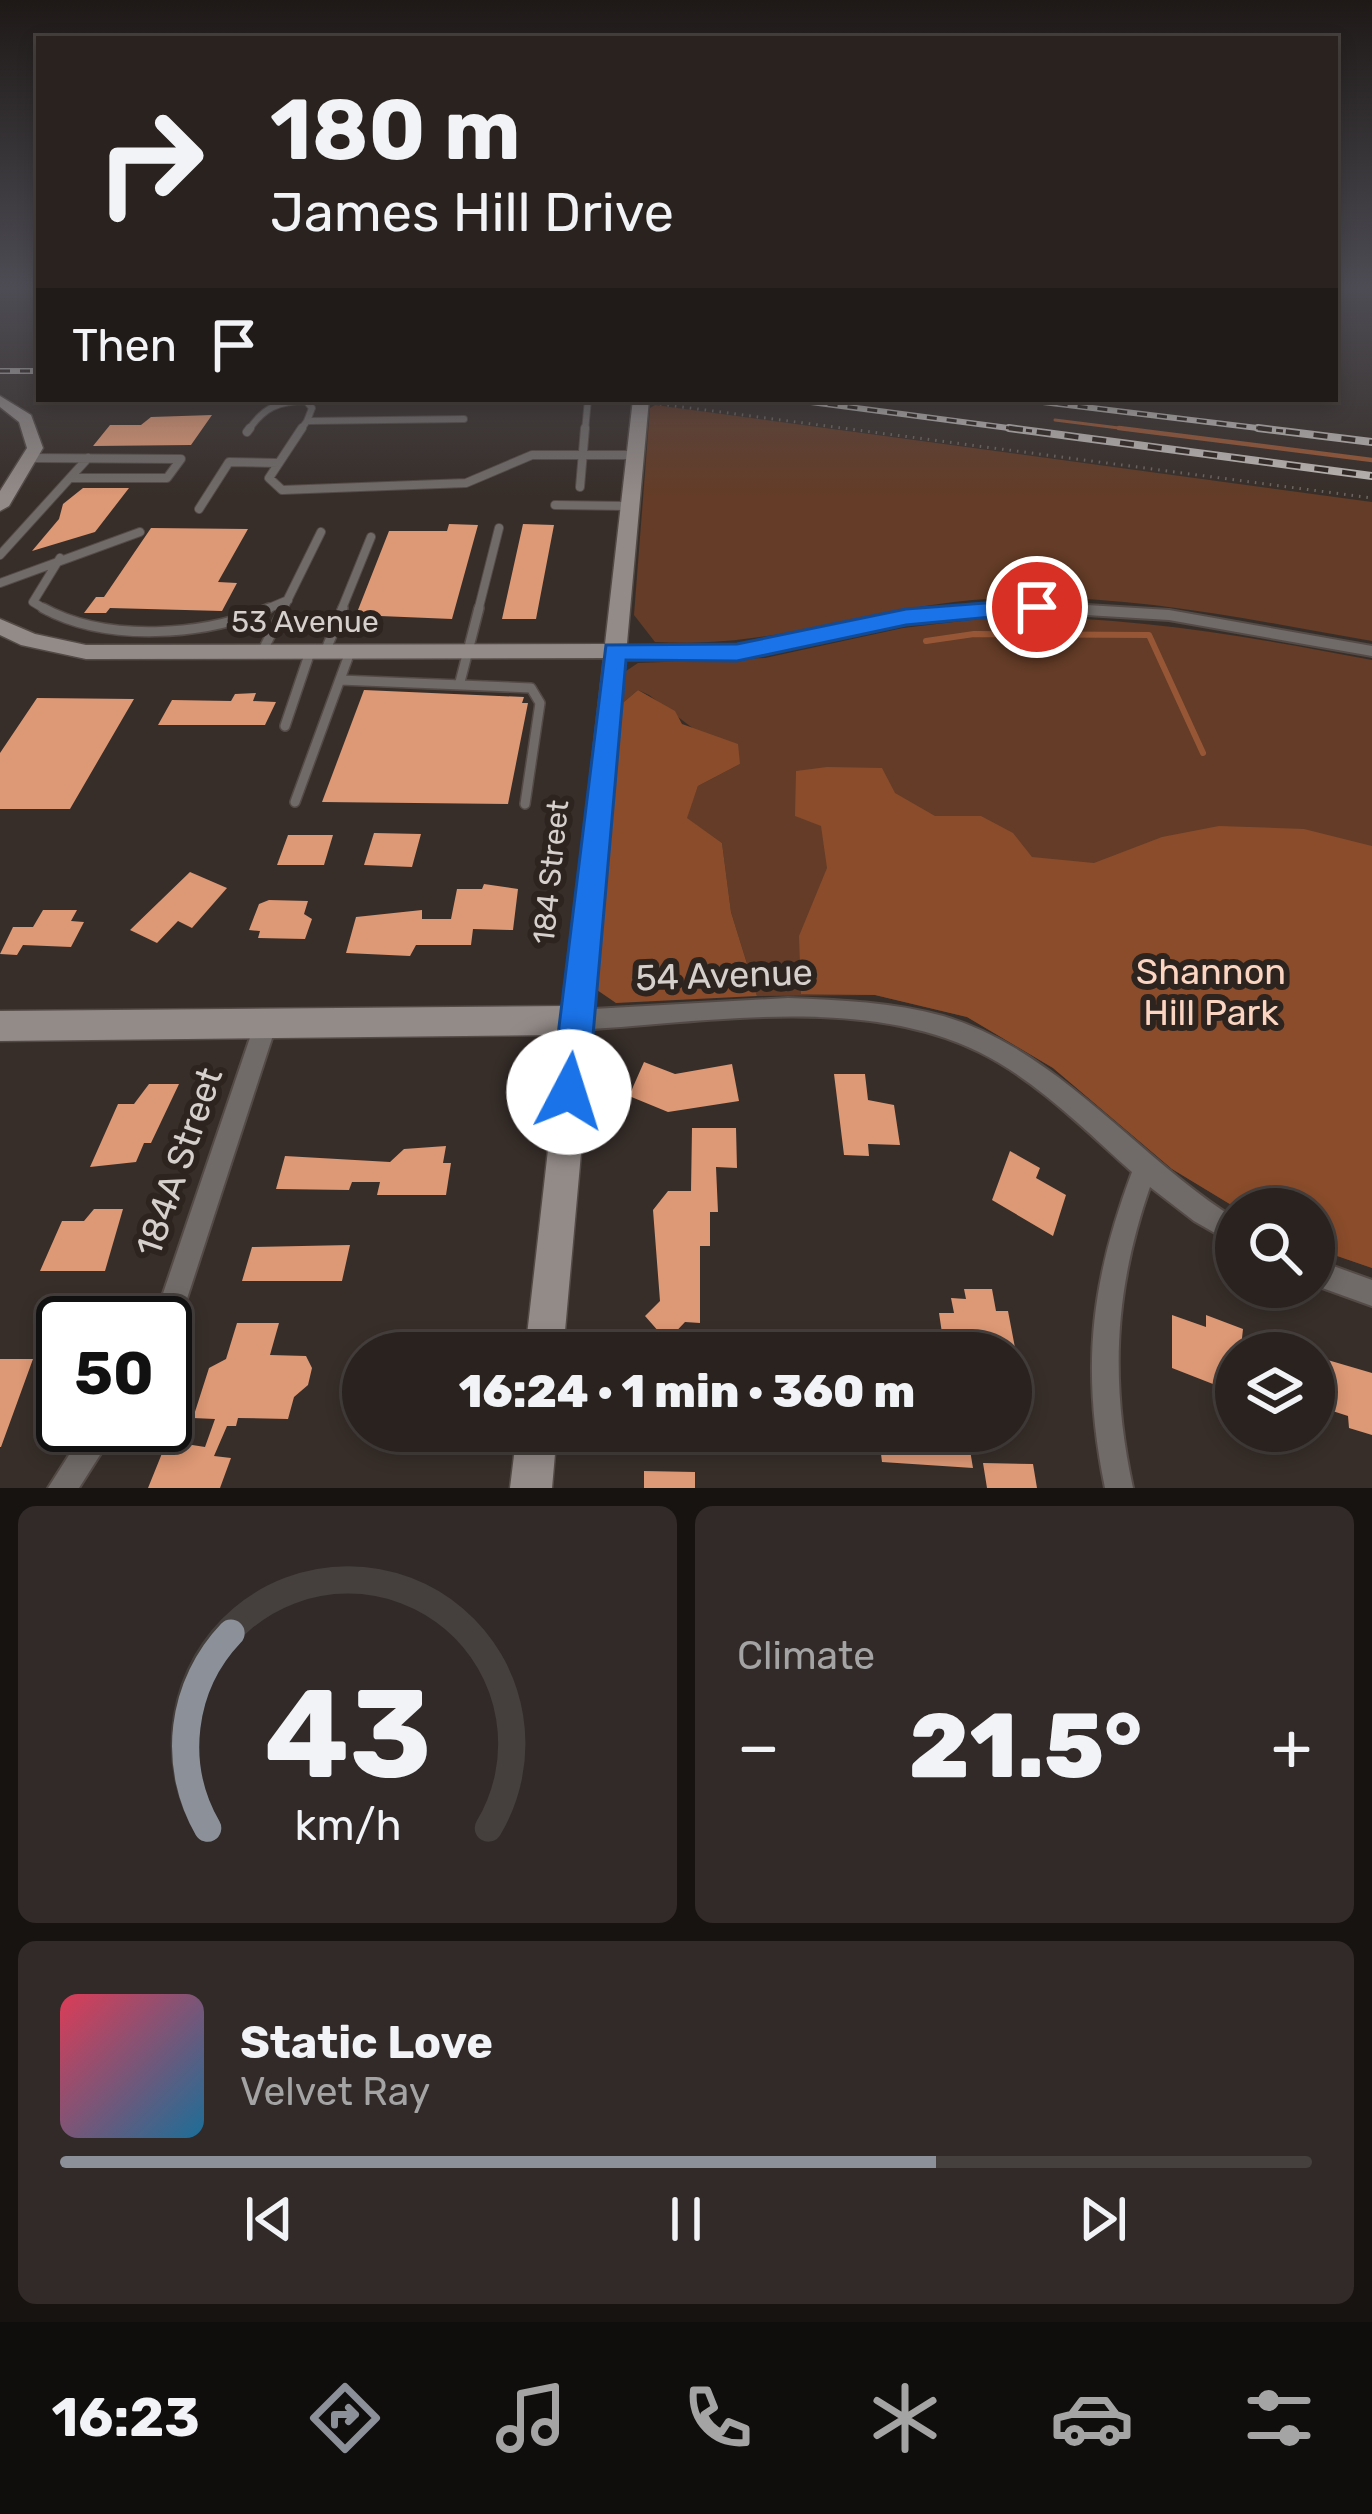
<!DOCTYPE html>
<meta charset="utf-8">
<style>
:root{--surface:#29221f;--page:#312a28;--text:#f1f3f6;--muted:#a5a4a4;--line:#453f3d;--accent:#8c9099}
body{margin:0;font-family:Rubik,sans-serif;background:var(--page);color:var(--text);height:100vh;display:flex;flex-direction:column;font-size:45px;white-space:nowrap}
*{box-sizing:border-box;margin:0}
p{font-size:39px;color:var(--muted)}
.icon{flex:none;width:66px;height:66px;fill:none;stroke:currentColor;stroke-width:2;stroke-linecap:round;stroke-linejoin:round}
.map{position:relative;height:1488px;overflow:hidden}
.details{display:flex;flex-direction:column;gap:18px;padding:18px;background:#171311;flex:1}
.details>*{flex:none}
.banner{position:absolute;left:36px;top:36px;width:1302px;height:366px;border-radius:0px;box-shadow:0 6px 18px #0003,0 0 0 3px var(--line);background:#29221f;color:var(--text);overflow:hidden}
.tools{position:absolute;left:1215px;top:1188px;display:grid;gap:24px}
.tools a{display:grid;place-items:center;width:120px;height:120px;border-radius:50%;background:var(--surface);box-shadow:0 6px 18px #0003,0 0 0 3px var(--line);font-size:60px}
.speed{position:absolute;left:36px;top:1296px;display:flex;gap:24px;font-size:60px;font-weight:700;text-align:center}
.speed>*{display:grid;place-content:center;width:156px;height:156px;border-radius:50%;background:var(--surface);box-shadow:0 6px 18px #0003,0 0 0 3px var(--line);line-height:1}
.speed .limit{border:6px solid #111;border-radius:18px;background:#fff;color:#111}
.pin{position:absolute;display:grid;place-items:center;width:102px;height:102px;color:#fff;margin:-51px;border:6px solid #fff;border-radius:50%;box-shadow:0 3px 12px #0007}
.me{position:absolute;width:132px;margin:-66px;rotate:5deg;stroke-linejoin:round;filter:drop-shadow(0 0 9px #0008)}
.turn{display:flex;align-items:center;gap:42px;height:252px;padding:0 36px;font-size:54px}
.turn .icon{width:156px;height:156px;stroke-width:2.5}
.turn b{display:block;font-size:84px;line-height:102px}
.then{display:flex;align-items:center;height:114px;padding:0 36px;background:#0003;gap:24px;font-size:45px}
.big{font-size:90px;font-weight:800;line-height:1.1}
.details .tile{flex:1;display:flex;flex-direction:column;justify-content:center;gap:18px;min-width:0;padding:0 42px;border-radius:18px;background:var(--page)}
.details .dial{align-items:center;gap:0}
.dial svg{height:312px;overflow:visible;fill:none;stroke:var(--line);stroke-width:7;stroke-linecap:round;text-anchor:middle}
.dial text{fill:var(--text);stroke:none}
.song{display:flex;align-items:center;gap:36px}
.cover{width:144px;height:144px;border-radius:18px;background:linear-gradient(135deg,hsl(350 70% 55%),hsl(200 70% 35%))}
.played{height:12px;border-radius:6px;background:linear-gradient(90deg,var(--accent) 70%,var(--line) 70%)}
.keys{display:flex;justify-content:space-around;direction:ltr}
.heat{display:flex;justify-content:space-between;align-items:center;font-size:66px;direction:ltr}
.details .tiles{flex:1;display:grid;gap:18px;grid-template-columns:1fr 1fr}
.tile:last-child{grid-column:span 2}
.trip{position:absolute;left:342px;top:1332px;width:690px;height:120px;border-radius:60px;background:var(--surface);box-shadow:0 6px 18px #0003,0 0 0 3px var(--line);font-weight:800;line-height:120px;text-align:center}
.tab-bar{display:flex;height:192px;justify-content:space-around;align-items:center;background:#100e0c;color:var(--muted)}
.tab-bar .icon{width:84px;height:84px}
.tab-bar .active{color:var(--accent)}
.tab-bar b{font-size:54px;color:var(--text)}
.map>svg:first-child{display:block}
.green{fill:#643c27}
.forest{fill:#8a4c2b}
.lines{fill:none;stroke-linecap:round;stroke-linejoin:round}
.stream-far2{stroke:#975736;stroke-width:3}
.stream-far1{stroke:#975736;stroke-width:4.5}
.stream{stroke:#975736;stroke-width:6}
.building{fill:#dd9875}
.lane-far2-casing{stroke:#544b47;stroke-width:8}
.lane-far1-casing{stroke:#544b47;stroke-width:10}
.lane-casing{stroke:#544b47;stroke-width:12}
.street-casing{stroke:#544b47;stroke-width:4}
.secondary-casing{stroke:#544b47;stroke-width:3}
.path{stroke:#6d6561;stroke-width:3;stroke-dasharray:1.5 6;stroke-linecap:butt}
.lane-far2{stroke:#706b68;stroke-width:6}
.lane-far1{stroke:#706b68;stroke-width:8}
.lane{stroke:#706b68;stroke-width:9}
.street{fill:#706b68;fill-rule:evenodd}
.secondary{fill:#938b88;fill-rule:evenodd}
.rail-far1-casing{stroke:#bdb7b4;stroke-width:6}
.rail-casing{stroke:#bdb7b4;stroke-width:8}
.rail-far1{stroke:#2d241f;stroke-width:3;stroke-dasharray:10;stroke-linecap:butt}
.rail{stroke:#2d241f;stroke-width:4.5;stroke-dasharray:14;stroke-linecap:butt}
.route{fill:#1a73e8;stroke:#114b97;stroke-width:3}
.labels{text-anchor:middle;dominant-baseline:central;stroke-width:12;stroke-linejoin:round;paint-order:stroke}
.street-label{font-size:30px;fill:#d6d0cd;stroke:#2d241f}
.near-park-label{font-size:36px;fill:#fcd5c2;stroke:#2d241f}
.near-street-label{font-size:36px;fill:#d6d0cd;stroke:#2d241f}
</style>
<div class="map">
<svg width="1372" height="1488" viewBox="0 0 1372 1488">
<rect width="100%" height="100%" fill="#372e29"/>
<path class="green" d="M 655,405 L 1372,502 L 1372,641 C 1235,617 1094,586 954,602 C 847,615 767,648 655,642 L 634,615 L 650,408 Z
M 996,617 C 1125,615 1246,636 1372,660 L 1372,1268 L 1314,1248 L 1314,1209 L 1238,1209 L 1172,1169 L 1053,1068 L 967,1017 L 875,995 L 757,996 L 731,912 L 722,843 L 686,818 L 698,786 L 740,764 L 649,695 L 638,690 L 618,707 L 626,671 L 638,663 L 765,658 L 903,628 Z"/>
<path class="forest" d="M 638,690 L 675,711 L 682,724 L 738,744 L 740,764 L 698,786 L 687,818 L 722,843 L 731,912 L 757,996 L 616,1003 L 597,990 L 618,707 Z
M 827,767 L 882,768 L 895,793 L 935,816 L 981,816 L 1013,833 L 1032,857 L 1094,863 L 1162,837 L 1219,826 L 1304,829 L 1372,846 L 1372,1268 L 1314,1248 L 1314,1209 L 1238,1209 L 1172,1169 L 1053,1068 L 967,1017 L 875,995 L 801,994 L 799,936 L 827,868 L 821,826 L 795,816 L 796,771 Z"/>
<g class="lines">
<path class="stream-far2" d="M 1055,420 L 1143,431"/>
<path class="stream-far1" d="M 1119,428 L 1372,460"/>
<path class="stream" d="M 926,641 L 974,634 L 1149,635 L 1203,753"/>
</g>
<path class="building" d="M 212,415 L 191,445 L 93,446 L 110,425 L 141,425 L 151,417 Z
M 83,488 L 129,488 L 95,532 L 32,551 L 59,519 L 63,504 Z
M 449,524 L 478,525 L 452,619 L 356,615 L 389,531 L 447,531 Z
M 523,524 L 554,525 L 536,619 L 502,619 Z
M 151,528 L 248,529 L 218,582 L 237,583 L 222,611 L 110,608 L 106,613 L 84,613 L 96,597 L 104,597 Z
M 364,690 L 524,697 L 522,703 L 528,703 L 508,804 L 322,802 Z
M 256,693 L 253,701 L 276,702 L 265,725 L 158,725 L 172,700 L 231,701 L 235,694 Z
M 37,698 L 134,699 L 70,809 L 0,809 L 0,753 Z
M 374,833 L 421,834 L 412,867 L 364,865 Z
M 288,835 L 333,835 L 324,865 L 277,865 Z
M 190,872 L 227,888 L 192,928 L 178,921 L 157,943 L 130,930 Z
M 484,884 L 518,889 L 513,930 L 473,929 L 471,945 L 416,945 L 410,956 L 346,953 L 356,917 L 422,910 L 422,919 L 451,919 L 457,889 L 482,889 Z
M 269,900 L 308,901 L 304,914 L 312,919 L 305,939 L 258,938 L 260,931 L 249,930 L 259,904 Z
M 43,910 L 77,910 L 71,921 L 84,922 L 71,947 L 23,945 L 17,955 L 0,954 L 13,927 L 33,927 Z
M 644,1062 L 675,1074 L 732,1064 L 739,1101 L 668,1112 L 629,1096 Z
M 834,1074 L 865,1074 L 868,1100 L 894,1105 L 900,1145 L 868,1144 L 869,1156 L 844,1155 Z
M 149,1084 L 179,1084 L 151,1143 L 144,1143 L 136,1162 L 90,1167 L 118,1104 L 134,1104 Z
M 692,1128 L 736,1128 L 737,1168 L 716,1167 L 718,1212 L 710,1212 L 710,1246 L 700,1246 L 700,1323 L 685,1322 L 667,1341 L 645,1316 L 660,1301 L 653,1210 L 668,1191 L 691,1191 Z
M 446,1146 L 443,1163 L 451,1163 L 446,1195 L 377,1195 L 380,1182 L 352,1182 L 349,1190 L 276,1189 L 285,1156 L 390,1162 L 404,1149 Z
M 1010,1151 L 1040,1168 L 1036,1178 L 1066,1195 L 1053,1236 L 992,1200 Z
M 94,1209 L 123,1209 L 105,1271 L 40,1271 L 62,1221 L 84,1221 Z
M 350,1245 L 342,1281 L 242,1281 L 252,1247 Z
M 964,1289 L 992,1289 L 996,1311 L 1008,1311 L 1016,1353 L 945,1353 L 939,1313 L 954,1313 L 951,1298 L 966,1299 Z
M 1172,1315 L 1206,1327 L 1206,1315 L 1243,1329 L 1236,1393 L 1172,1368 Z
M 237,1323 L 279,1323 L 270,1355 L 306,1356 L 312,1368 L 308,1385 L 294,1397 L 288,1419 L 238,1418 L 236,1426 L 227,1426 L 214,1456 L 231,1458 L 220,1488 L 148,1488 L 167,1441 L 205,1447 L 215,1419 L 193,1418 L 209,1368 L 226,1359 Z
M 1314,1356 L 1372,1373 L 1372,1435 L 1349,1428 L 1348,1416 L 1314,1405 Z
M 0,1359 L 33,1359 L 1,1447 L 0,1447 Z
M 905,1432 L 967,1432 L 973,1468 L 882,1462 L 879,1438 L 905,1438 Z
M 983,1463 L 1033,1464 L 1037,1488 L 987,1488 Z
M 644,1471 L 695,1472 L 695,1488 L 644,1488 Z"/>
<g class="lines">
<defs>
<path id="lane-far2" d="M 248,431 C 263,408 278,401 306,401 L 312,408 L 307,421
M 300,431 L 307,421 L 464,419
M 585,431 L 588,399"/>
<path id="lane-far1" d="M 302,428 L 269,478 L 282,490 L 466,483 L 532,455 L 636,455
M 247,432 L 250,428
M 33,458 L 181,459 L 167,478 L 71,478
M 580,487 L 585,428
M 555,505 L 628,506
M 199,509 L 229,462 L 279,463
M 0,555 L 88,458
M 0,583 L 140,532
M 48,611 L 33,602 L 60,558
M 262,611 L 288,600
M 282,611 L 321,532
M 341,611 L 371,537
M 478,611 L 499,528"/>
<path id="lane" d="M 43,608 C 107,643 205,636 269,608
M 262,652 L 284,608
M 325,652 L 343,608
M 340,680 L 531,688 L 540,703 L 525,804
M 460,682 L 479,608
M 285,726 L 310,652
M 295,802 L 350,652"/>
<path id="street" d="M 1037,602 L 1169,610 L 1372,646 L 1372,656 L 1169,620 L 1037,612 L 906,622 L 737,657 L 615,656 L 608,651 L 615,646 L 737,647 L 906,612 Z
M 788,998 C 841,1000 892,1002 943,1016 C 1059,1050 1136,1157 1236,1219 L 1236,1245 L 1194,1221 L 1150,1187 C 1114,1290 1110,1382 1133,1488 L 1105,1488 C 1081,1370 1090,1284 1132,1172 C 1085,1130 1036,1080 979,1052 C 861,994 703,1023 576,1030 L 569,1027 L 565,1020 L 569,1013 L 576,1010 Z
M 266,1013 L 273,1016 L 277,1023 L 178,1326 L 174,1335 L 165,1339 L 165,1323 L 153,1323 L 255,1023 L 259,1016 Z
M 1314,1259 L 1372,1280 L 1372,1306 L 1314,1285 Z
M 88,1425 L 119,1425 L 79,1488 L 48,1488 Z"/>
<path id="secondary" d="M 0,396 L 31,415 L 43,448 L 9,506 L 0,511 L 0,491 L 27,448 L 19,422 L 0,407 Z
M 633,399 L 649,399 L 563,1353 L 525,1353 L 561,1035 L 0,1041 L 0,1011 L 564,1006 L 604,658 L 86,659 L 21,645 L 0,635 L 0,619 L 35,634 L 86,645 L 605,644 Z
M 517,1431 L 557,1431 L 552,1488 L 510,1488 Z"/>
</defs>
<use href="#lane-far2" class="lane-far2-casing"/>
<use href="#lane-far1" class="lane-far1-casing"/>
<use href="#lane" class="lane-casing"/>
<use href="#street" class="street-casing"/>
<use href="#secondary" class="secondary-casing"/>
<path class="path" d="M 660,404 L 1372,498"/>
<use href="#lane-far2" class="lane-far2"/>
<use href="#lane-far1" class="lane-far1"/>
<use href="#lane" class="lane"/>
<use href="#street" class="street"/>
<use href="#secondary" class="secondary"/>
<defs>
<path id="rail-far1" d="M 0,371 L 39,371
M 788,399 L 1032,431
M 1018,399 L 1283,431"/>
<path id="rail" d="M 1009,428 L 1372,476
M 1258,428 L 1372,442"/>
</defs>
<use href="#rail-far1" class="rail-far1-casing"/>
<use href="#rail" class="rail-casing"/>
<use href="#rail-far1" class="rail-far1"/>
<use href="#rail" class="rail"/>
</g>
<linearGradient id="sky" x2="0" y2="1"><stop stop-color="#1e1917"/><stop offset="0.58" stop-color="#4d4c54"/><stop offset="1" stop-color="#4d4c54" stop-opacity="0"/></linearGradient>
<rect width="1372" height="496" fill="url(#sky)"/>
<path class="route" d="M 1037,599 L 1049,607 L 1045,612 L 906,625 L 737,661 L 626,660 L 588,1092 L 582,1105 L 569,1110 L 556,1105 L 551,1092 L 606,645 L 737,644 L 906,609 Z"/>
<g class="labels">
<g class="street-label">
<text x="305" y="622">53 Avenue</text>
<text transform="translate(551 872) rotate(-84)">184 Street</text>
</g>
<g class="near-park-label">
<text x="1211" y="971">Shannon<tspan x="1211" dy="41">Hill Park</tspan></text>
</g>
<g class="near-street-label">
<text transform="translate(724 975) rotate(-2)">54 Avenue</text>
<text transform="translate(179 1162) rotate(-71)">184A Street</text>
</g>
</g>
</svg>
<div class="tools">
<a><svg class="icon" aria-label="search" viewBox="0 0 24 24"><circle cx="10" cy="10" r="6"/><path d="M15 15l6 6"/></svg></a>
<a><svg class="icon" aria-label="layers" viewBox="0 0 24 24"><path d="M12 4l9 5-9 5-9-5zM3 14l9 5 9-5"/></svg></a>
</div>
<div class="speed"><div class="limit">50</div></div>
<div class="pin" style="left:1037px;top:607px;background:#d93025"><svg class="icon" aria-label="arrive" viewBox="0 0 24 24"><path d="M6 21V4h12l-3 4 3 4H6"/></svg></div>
<svg class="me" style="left:569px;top:1092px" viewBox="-20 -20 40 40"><circle r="19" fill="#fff"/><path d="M0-13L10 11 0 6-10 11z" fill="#1a73e8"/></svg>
<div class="trip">16:24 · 1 min · 360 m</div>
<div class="banner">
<div class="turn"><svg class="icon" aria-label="right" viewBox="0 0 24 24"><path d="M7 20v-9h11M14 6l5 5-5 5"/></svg><div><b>180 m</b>James Hill Drive</div></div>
<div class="then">Then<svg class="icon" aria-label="arrive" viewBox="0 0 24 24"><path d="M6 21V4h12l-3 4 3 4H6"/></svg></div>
</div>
</div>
<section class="details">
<div class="tiles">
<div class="tile dial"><svg viewBox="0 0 100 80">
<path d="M14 69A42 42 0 1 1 86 69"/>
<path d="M14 69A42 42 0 0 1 20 19" stroke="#8c9099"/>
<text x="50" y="56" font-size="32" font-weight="700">43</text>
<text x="50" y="72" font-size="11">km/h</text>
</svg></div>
<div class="tile"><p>Climate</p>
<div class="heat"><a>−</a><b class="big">21.5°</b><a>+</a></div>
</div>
<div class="tile">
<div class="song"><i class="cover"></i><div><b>Static Love</b><p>Velvet Ray</p></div></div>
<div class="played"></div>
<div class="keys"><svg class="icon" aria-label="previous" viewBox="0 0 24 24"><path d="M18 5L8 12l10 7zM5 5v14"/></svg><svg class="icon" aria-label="pause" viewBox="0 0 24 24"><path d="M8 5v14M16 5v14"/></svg><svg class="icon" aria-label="next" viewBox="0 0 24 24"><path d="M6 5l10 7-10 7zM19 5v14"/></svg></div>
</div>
</div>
</section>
<nav class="tab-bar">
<b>16:23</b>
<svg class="icon active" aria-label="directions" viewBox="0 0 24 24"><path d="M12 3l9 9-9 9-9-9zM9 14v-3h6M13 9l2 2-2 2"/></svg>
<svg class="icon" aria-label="music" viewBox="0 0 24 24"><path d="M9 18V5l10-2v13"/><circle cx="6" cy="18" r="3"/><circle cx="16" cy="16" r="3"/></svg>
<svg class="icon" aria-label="phone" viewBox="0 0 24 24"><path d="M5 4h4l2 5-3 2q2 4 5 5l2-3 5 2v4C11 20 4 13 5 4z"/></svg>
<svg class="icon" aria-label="climate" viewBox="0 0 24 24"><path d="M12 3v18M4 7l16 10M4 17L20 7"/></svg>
<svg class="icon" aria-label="car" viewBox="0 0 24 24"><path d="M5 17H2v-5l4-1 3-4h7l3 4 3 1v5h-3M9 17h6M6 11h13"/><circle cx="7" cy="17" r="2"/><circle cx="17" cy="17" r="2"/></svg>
<svg class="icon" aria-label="filters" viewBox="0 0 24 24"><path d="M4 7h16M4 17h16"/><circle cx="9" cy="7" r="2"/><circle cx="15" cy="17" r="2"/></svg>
</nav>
